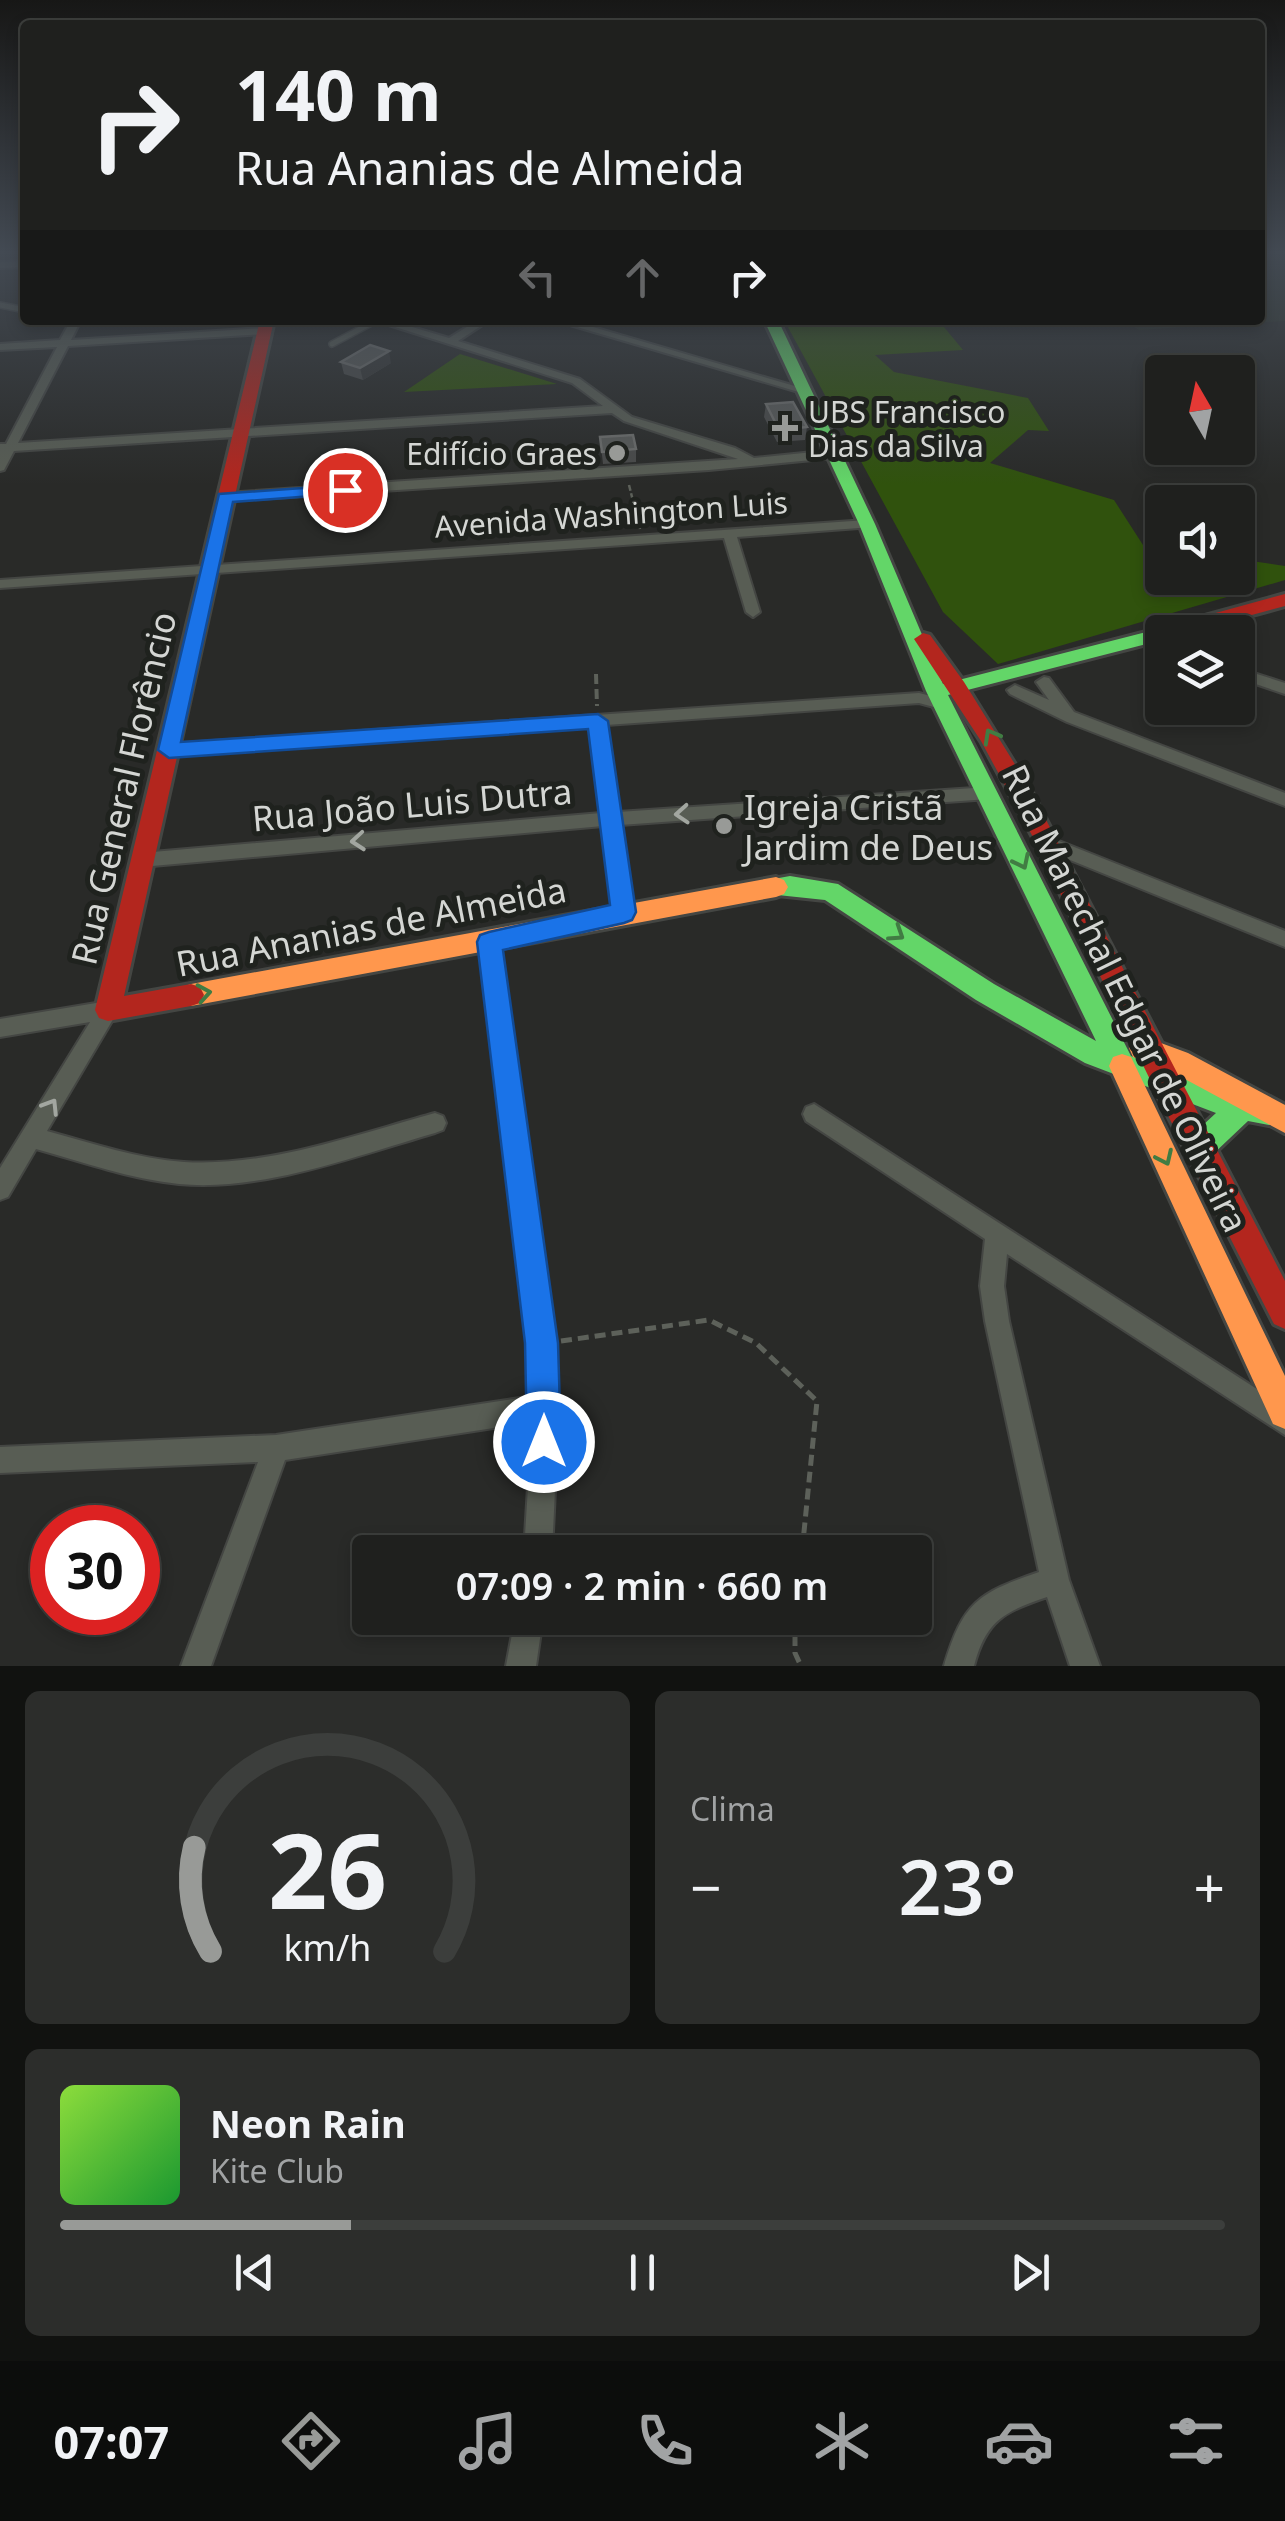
<!DOCTYPE html>
<html lang="pt">
<meta charset="utf-8">
<style>
:root{--surface:#1f201e;--page:#2c2d2b;--text:#f1f3f6;--muted:#a1a3a4;--line:#3c3e3c;--accent:#989a97}
body{margin:0;font-family:"Noto Sans",sans-serif;background:var(--page);color:var(--text);height:100vh;display:flex;flex-direction:column;font-size:38px;white-space:nowrap}
*{box-sizing:border-box;margin:0}
p{font-size:32px;color:var(--muted)}
.icon{flex:none;width:55px;height:55px;fill:none;stroke:currentColor;stroke-width:2;stroke-linecap:round;stroke-linejoin:round}
.map{position:relative;height:1666px;overflow:hidden}
.details{display:flex;flex-direction:column;gap:25px;padding:25px;background:#111210;flex:1}
.details>*{flex:none}
.hud{position:absolute;left:20px;top:20px;width:1245px;height:305px;border-radius:10px;box-shadow:0 5px 15px #0003,0 0 0 2px var(--line);background:#1f201e;color:var(--text);overflow:hidden}
.needle{width:65px;rotate:351deg}
.controls{position:absolute;left:1145px;top:355px;display:grid;gap:20px}
.controls a{display:grid;place-items:center;width:110px;height:110px;border-radius:10px;background:var(--surface);box-shadow:0 5px 15px #0003,0 0 0 2px var(--line);font-size:50px}
.speed{position:absolute;left:30px;top:1505px;display:flex;gap:20px;font-size:50px;font-weight:700;text-align:center}
.speed>*{display:grid;place-content:center;width:130px;height:130px;border-radius:50%;background:var(--surface);box-shadow:0 5px 15px #0003,0 0 0 2px var(--line);line-height:1}
.speed .limit{border:15px solid #d22;background:#fff;color:#111}
.pin{position:absolute;display:grid;place-items:center;width:85px;height:85px;color:#fff;margin:-42px;border:5px solid #fff;border-radius:50%;box-shadow:0 2px 10px #0007}
.me{position:absolute;width:110px;margin:-55px;rotate:0deg;stroke-linejoin:round;filter:drop-shadow(0 0 8px #0008)}
.turn{display:flex;align-items:center;gap:35px;height:210px;padding:0 50px;font-size:45px}
.turn .icon{width:130px;height:130px;stroke-width:2.5}
.turn b{display:block;font-size:70px;line-height:85px}
.lanes{display:flex;align-items:center;height:95px;padding:0 50px;background:#0003;justify-content:center;gap:50px;direction:ltr}
.lanes .off{opacity:.35}
.big{font-size:75px;font-weight:600;line-height:1.1}
.details .card{flex:1;display:flex;flex-direction:column;justify-content:center;gap:15px;min-width:0;padding:0 35px;border-radius:15px;background:var(--page)}
.details .dial{align-items:center;gap:0}
.dial svg{height:260px;overflow:visible;fill:none;stroke:var(--line);stroke-width:7;stroke-linecap:round;text-anchor:middle}
.dial text{fill:var(--text);stroke:none}
.song{display:flex;align-items:center;gap:30px}
.cover{width:120px;height:120px;border-radius:15px;background:linear-gradient(135deg,hsl(90 70% 55%),hsl(130 70% 35%))}
.played{height:10px;border-radius:5px;background:linear-gradient(90deg,var(--accent) 25%,var(--line) 25%)}
.keys{display:flex;justify-content:space-around;direction:ltr}
.heat{display:flex;justify-content:space-between;align-items:center;font-size:55px;direction:ltr}
.details .tiles{flex:1;display:grid;gap:25px;grid-template-columns:1fr 1fr}
.card:last-child{grid-column:span 2}
.trip{position:absolute;left:352px;top:1535px;width:580px;height:100px;border-radius:10px;background:var(--surface);box-shadow:0 5px 15px #0003,0 0 0 2px var(--line);font-weight:600;line-height:100px;text-align:center}
.dock{display:flex;height:160px;justify-content:space-around;align-items:center;background:#0c0d0c;color:var(--muted)}
.dock .icon{width:70px;height:70px}
.dock .active{color:var(--accent)}
.dock b{font-size:45px;color:var(--text)}
.map>svg:first-child{display:block}
.built{fill:#2d332a}
.green{fill:#30520d}
.lines{fill:none;stroke-linecap:round;stroke-linejoin:round}
.lane-casing{stroke:#444643;stroke-width:8}
.street-casing{stroke:#444643;stroke-width:4}
.fast-casing{stroke:#444643;stroke-width:6}
.slow-casing{stroke:#444643;stroke-width:6}
.jam-casing{stroke:#444643;stroke-width:6}
.path-far2{stroke:#5d615a;stroke-width:2.5;stroke-dasharray:6 2.5;stroke-linecap:butt}
.path-far1{stroke:#5d615a;stroke-width:4;stroke-dasharray:10 5;stroke-linecap:butt}
.path{stroke:#5d615a;stroke-width:5;stroke-dasharray:11 6;stroke-linecap:butt}
.lane{stroke:#585d54;stroke-width:5}
.street{fill:#585d54;fill-rule:evenodd}
.fast{fill:#63d668;fill-rule:evenodd}
.slow{fill:#ff974d;fill-rule:evenodd}
.jam{fill:#b3261e;fill-rule:evenodd}
.wall{fill:#494a49}
.shaded-wall{fill:#363736}
.building{fill:#585a58;stroke:#6c6d6b;stroke-width:2.5}
.oneway{stroke:#417c43}
.oneway2{stroke:#a2a6a0}
.route{fill:#1a73e8;stroke:#114b97;stroke-width:2.5}
.poi-dot{fill:#989a97;stroke:#1f221e;stroke-width:4}
.labels{text-anchor:middle;dominant-baseline:central;stroke-width:10;stroke-linejoin:round;paint-order:stroke}
.far-poi-label{font-size:30px;fill:#d4d6d3;stroke:#1f221e;text-anchor:start}
.far-street-label{font-size:30px;fill:#d4d6d3;stroke:#1f221e}
.street-label{font-size:35px;fill:#d4d6d3;stroke:#1f221e}
.poi-label{font-size:35px;fill:#d4d6d3;stroke:#1f221e;text-anchor:start}
</style>
<div class="map">
<svg width="1285" height="1666" viewBox="0 0 1285 1666">
<rect width="100%" height="100%" fill="#292a28"/>
<path class="built" d="M 1260,252 L 1285,252 L 1285,321 L 1139,330 L 1122,320 L 1260,320 Z"/>
<path class="green" d="M 784,320 L 923,320 L 944,327 L 963,350 L 875,355 L 894,372 L 1028,398 L 1049,431 L 1028,430 L 990,463 L 1114,500 L 1143,545 L 1162,548 L 1162,578 L 1238,578 L 1238,559 L 1285,566 L 1285,580 L 998,664 L 943,612 Z
M 460,354 L 557,384 L 404,392 Z"/>
<g class="lines">
<defs>
<path id="lane" d="M 0,305 L 25,310
M 332,344 L 377,320"/>
<path id="street" d="M 25,261 L 25,267 L 0,268 L 0,262 Z
M 71,320 L 81,320 L 71,340 L 265,328 L 270,331 L 265,334 L 68,346 L 18,443 L 603,406 L 572,383 L 373,320 L 389,320 L 449,338 L 478,320 L 490,320 L 458,341 L 580,379 L 632,417 L 735,448 L 754,458 L 833,450 L 839,454 L 833,458 L 709,470 L 225,501 L 219,497 L 225,493 L 738,459 L 624,421 L 612,413 L 14,451 L 4,470 L 0,471 L 0,444 L 6,444 L 57,347 L 0,350 L 0,344 L 60,340 Z
M 553,320 L 569,320 L 812,391 L 802,393 Z
M 867,520 L 872,521 L 872,527 L 737,537 L 760,612 L 753,617 L 746,612 L 724,538 L 0,588 L 0,580 Z
M 1238,668 L 1285,683 L 1285,694 L 1238,678 Z
M 1044,677 L 1049,678 L 1074,712 L 1285,793 L 1285,806 L 1067,722 L 1010,694 L 1007,690 L 1015,685 L 1049,700 L 1036,682 Z
M 919,693 L 951,701 L 953,705 L 945,710 L 919,703 L 606,725 L 618,812 L 989,787 L 997,793 L 989,799 L 620,825 L 633,913 L 631,918 L 624,921 L 617,918 L 615,913 L 603,826 L 141,867 L 135,865 L 132,860 L 135,855 L 141,853 L 601,813 L 590,726 L 169,756 L 161,750 L 169,744 Z
M 1049,837 L 1285,931 L 1285,947 L 1043,849 L 1040,844 L 1043,839 Z
M 489,934 L 496,936 L 499,942 L 554,1343 L 559,1407 L 552,1552 L 524,1552 L 532,1422 L 285,1460 L 211,1666 L 181,1666 L 258,1462 L 0,1473 L 0,1447 L 276,1435 L 533,1396 L 530,1343 L 479,942 L 482,936 Z
M 108,1001 L 115,1004 L 118,1010 L 115,1016 L 47,1131 C 92,1143 138,1159 184,1162 C 268,1167 354,1135 435,1113 L 443,1116 L 446,1123 L 443,1130 L 435,1133 C 356,1156 261,1192 179,1184 C 130,1179 83,1162 36,1149 L 8,1197 L 0,1200 L 0,1168 L 90,1022 L 0,1037 L 0,1019 Z
M 814,1104 L 1285,1407 L 1285,1435 L 1007,1254 L 1004,1286 L 1009,1321 L 1069,1580 L 1100,1666 L 1070,1666 L 1047,1597 C 1004,1612 986,1620 974,1666 L 944,1666 C 963,1602 978,1593 1039,1572 L 985,1321 L 980,1286 L 985,1239 L 806,1121 L 803,1114 L 806,1107 Z
M 515,1618 L 543,1618 L 536,1666 L 506,1666 Z"/>
<path id="fast" d="M 764,320 L 778,320 L 875,524 L 943,684 L 1162,628 L 1169,630 L 1170,632 L 1162,632 L 1162,640 L 948,695 L 1131,1056 L 1209,1086 L 1279,1103 L 1283,1112 L 1279,1121 L 1269,1125 L 1248,1121 L 1210,1157 L 1200,1161 L 1190,1157 L 1186,1147 L 1190,1137 L 1216,1113 L 1085,1063 L 976,1000 L 825,900 L 768,894 L 764,887 L 768,880 L 790,876 L 838,884 L 994,984 L 1096,1041 L 926,691 L 859,524 Z"/>
<path id="slow" d="M 776,877 L 784,880 L 788,887 L 784,894 L 776,897 L 191,1006 L 182,1003 L 178,995 L 182,987 L 191,984 Z
M 1142,1036 L 1188,1053 L 1285,1105 L 1285,1133 L 1170,1071 L 1133,1057 L 1129,1048 L 1133,1039 Z
M 1122,1054 L 1131,1057 L 1285,1376 L 1285,1429 L 1273,1424 L 1109,1066 L 1113,1057 Z"/>
<path id="jam" d="M 260,320 L 274,320 L 124,996 L 191,984 L 200,987 L 204,995 L 200,1003 L 191,1006 L 108,1021 L 99,1018 L 95,1010 Z
M 1285,594 L 1285,606 L 1189,632 L 1162,632 L 1162,637 L 1159,632 L 1161,628 Z
M 923,633 L 930,635 L 964,682 L 1029,787 L 1285,1281 L 1285,1329 L 1274,1324 L 1156,1092 L 1034,839 L 981,741 L 914,639 Z"/>
</defs>
<use href="#lane" class="lane-casing"/>
<use href="#street" class="street-casing"/>
<use href="#fast" class="fast-casing"/>
<use href="#slow" class="slow-casing"/>
<use href="#jam" class="jam-casing"/>
<path class="path-far2" d="M 629,485 L 640,529"/>
<path class="path-far1" d="M 596,674 L 597,706"/>
<path class="path" d="M 561,1341 L 709,1320 L 756,1343 L 817,1401 L 802,1552
M 795,1618 L 795,1653 L 801,1666"/>
<use href="#lane" class="lane"/>
<use href="#street" class="street"/>
<use href="#fast" class="fast"/>
<use href="#slow" class="slow"/>
<use href="#jam" class="jam"/>
</g>
<path class="wall" d="M 341,362 L 391,363 L 363,380 L 344,374 Z
M 766,404 L 807,427 L 805,440 L 777,442 L 764,417 Z
M 600,437 L 636,449 L 636,462 L 603,464 Z"/>
<path class="shaded-wall" d="M 389,351 L 391,363 L 363,380 L 360,368 Z"/>
<path class="building" d="M 370,345 L 389,351 L 360,368 L 341,362 Z
M 793,402 L 807,427 L 779,430 L 766,404 Z
M 633,435 L 636,449 L 602,452 L 600,437 Z"/>
<defs><path id="oneway-chevron" d="M-2-3.5L2.5 0L-2 3.5" fill="none" stroke-width="1.6" stroke-linecap="round" stroke-linejoin="round" transform="scale(2.5)"/></defs>
<g class="oneway">
<use href="#oneway-chevron" transform="translate(991 736) rotate(-119)"/>
<use href="#oneway-chevron" transform="translate(1022 862) rotate(64)"/>
<use href="#oneway-chevron" transform="translate(897 934) rotate(33)"/>
<use href="#oneway-chevron" transform="translate(204 993) rotate(-10)"/>
<use href="#oneway-chevron" transform="translate(1165 1158) rotate(65)"/>
</g>
<g class="oneway2">
<use href="#oneway-chevron" transform="translate(682 814) rotate(176)"/>
<use href="#oneway-chevron" transform="translate(358 841) rotate(175)"/>
<use href="#oneway-chevron" transform="translate(51 1106) rotate(-58)"/>
</g>
<linearGradient id="sky" x2="0" y2="1"><stop stop-color="#171716"/><stop offset="0.52" stop-color="#434a53"/><stop offset="1" stop-color="#434a53" stop-opacity="0"/></linearGradient>
<rect width="1285" height="485" fill="url(#sky)"/>
<path class="route" d="M 345,485 L 351,486 L 351,493 L 233,502 L 181,742 L 598,714 L 608,721 L 636,912 L 632,920 L 624,923 L 503,950 L 558,1343 L 561,1442 L 556,1454 L 544,1459 L 532,1454 L 527,1442 L 525,1343 L 477,942 L 480,935 L 489,932 L 610,905 L 588,729 L 169,758 L 158,750 L 219,494 Z"/>
<g class="poi-dot">
<path d="M780 413h10v10h10v10h-10v10h-10v-10h-10v-10h10z"/>
<circle cx="617" cy="453" r="10"/>
<circle cx="724" cy="826" r="10"/>
</g>
<g class="labels">
<g class="far-poi-label">
<text x="808" y="411">UBS Francisco<tspan x="808" dy="34">Dias da Silva</tspan></text>
<text x="597" y="453" text-anchor="end">Edifício Graes</text>
</g>
<g class="far-street-label">
<text transform="translate(611 514) rotate(-4)">Avenida Washington Luis</text>
</g>
<g class="street-label">
<text transform="translate(123 788) rotate(-77)">Rua General Florêncio</text>
<text transform="translate(412 804) rotate(-5)">Rua João Luis Dutra</text>
<text transform="translate(371 926) rotate(-11)">Rua Ananias de Almeida</text>
<text transform="translate(1126 998) rotate(64)">Rua Marechal Edgar de Oliveira</text>
</g>
<g class="poi-label">
<text x="744" y="806">Igreja Cristã<tspan x="744" dy="40">Jardim de Deus</tspan></text>
</g>
</g>
</svg>
<div class="controls">
<a><svg class="needle" viewBox="-14 -14 28 28"><path d="M0-13l5 13h-10z" fill="#e53935"/><path d="M0 13l5-13h-10z" fill="#a1a3a4"/></svg></a>
<a><svg class="icon" aria-label="sound" viewBox="0 0 24 24"><path d="M4 9h4l5-4v14l-5-4H4zM17 9q2 3 0 6"/></svg></a>
<a><svg class="icon" aria-label="layers" viewBox="0 0 24 24"><path d="M12 4l9 5-9 5-9-5zM3 14l9 5 9-5"/></svg></a>
</div>
<div class="speed"><div class="limit">30</div></div>
<div class="pin" style="left:345px;top:490px;background:#d93025"><svg class="icon" aria-label="arrive" viewBox="0 0 24 24"><path d="M6 21V4h12l-3 4 3 4H6"/></svg></div>
<svg class="me" style="left:544px;top:1442px" viewBox="-20 -20 40 40"><circle r="17" fill="#1a73e8" stroke="#fff" stroke-width="3"/><path d="M0-11L8 9 0 5-8 9z" fill="#fff"/></svg>
<div class="trip">07:09 · 2 min · 660 m</div>
<div class="hud">
<div class="turn"><svg class="icon" aria-label="right" viewBox="0 0 24 24"><path d="M7 20v-9h11M14 6l5 5-5 5"/></svg><div><b>140 m</b>Rua Ananias de Almeida</div></div>
<div class="lanes"><svg class="icon off" aria-label="left" viewBox="0 0 24 24"><path d="M17 20v-9H6M10 6l-5 5 5 5"/></svg><svg class="icon off" aria-label="ahead" viewBox="0 0 24 24"><path d="M12 20V5M6 11l6-6 6 6"/></svg><svg class="icon" aria-label="right" viewBox="0 0 24 24"><path d="M7 20v-9h11M14 6l5 5-5 5"/></svg></div>
</div>
</div>
<section class="details">
<div class="tiles">
<div class="card dial"><svg viewBox="0 0 100 80">
<path d="M14 69A42 42 0 1 1 86 69"/>
<path d="M14 69A42 42 0 0 1 9 37" stroke="#989a97"/>
<text x="50" y="56" font-size="32" font-weight="700">26</text>
<text x="50" y="72" font-size="11">km/h</text>
</svg></div>
<div class="card"><p>Clima</p>
<div class="heat"><a>−</a><b class="big">23°</b><a>+</a></div>
</div>
<div class="card">
<div class="song"><i class="cover"></i><div><b>Neon Rain</b><p>Kite Club</p></div></div>
<div class="played"></div>
<div class="keys"><svg class="icon" aria-label="previous" viewBox="0 0 24 24"><path d="M18 5L8 12l10 7zM5 5v14"/></svg><svg class="icon" aria-label="pause" viewBox="0 0 24 24"><path d="M8 5v14M16 5v14"/></svg><svg class="icon" aria-label="next" viewBox="0 0 24 24"><path d="M6 5l10 7-10 7zM19 5v14"/></svg></div>
</div>
</div>
</section>
<nav class="dock">
<b>07:07</b>
<svg class="icon active" aria-label="directions" viewBox="0 0 24 24"><path d="M12 3l9 9-9 9-9-9zM9 14v-3h6M13 9l2 2-2 2"/></svg>
<svg class="icon" aria-label="music" viewBox="0 0 24 24"><path d="M9 18V5l10-2v13"/><circle cx="6" cy="18" r="3"/><circle cx="16" cy="16" r="3"/></svg>
<svg class="icon" aria-label="phone" viewBox="0 0 24 24"><path d="M5 4h4l2 5-3 2q2 4 5 5l2-3 5 2v4C11 20 4 13 5 4z"/></svg>
<svg class="icon" aria-label="climate" viewBox="0 0 24 24"><path d="M12 3v18M4 7l16 10M4 17L20 7"/></svg>
<svg class="icon" aria-label="car" viewBox="0 0 24 24"><path d="M5 17H2v-5l4-1 3-4h7l3 4 3 1v5h-3M9 17h6M6 11h13"/><circle cx="7" cy="17" r="2"/><circle cx="17" cy="17" r="2"/></svg>
<svg class="icon" aria-label="filters" viewBox="0 0 24 24"><path d="M4 7h16M4 17h16"/><circle cx="9" cy="7" r="2"/><circle cx="15" cy="17" r="2"/></svg>
</nav>
